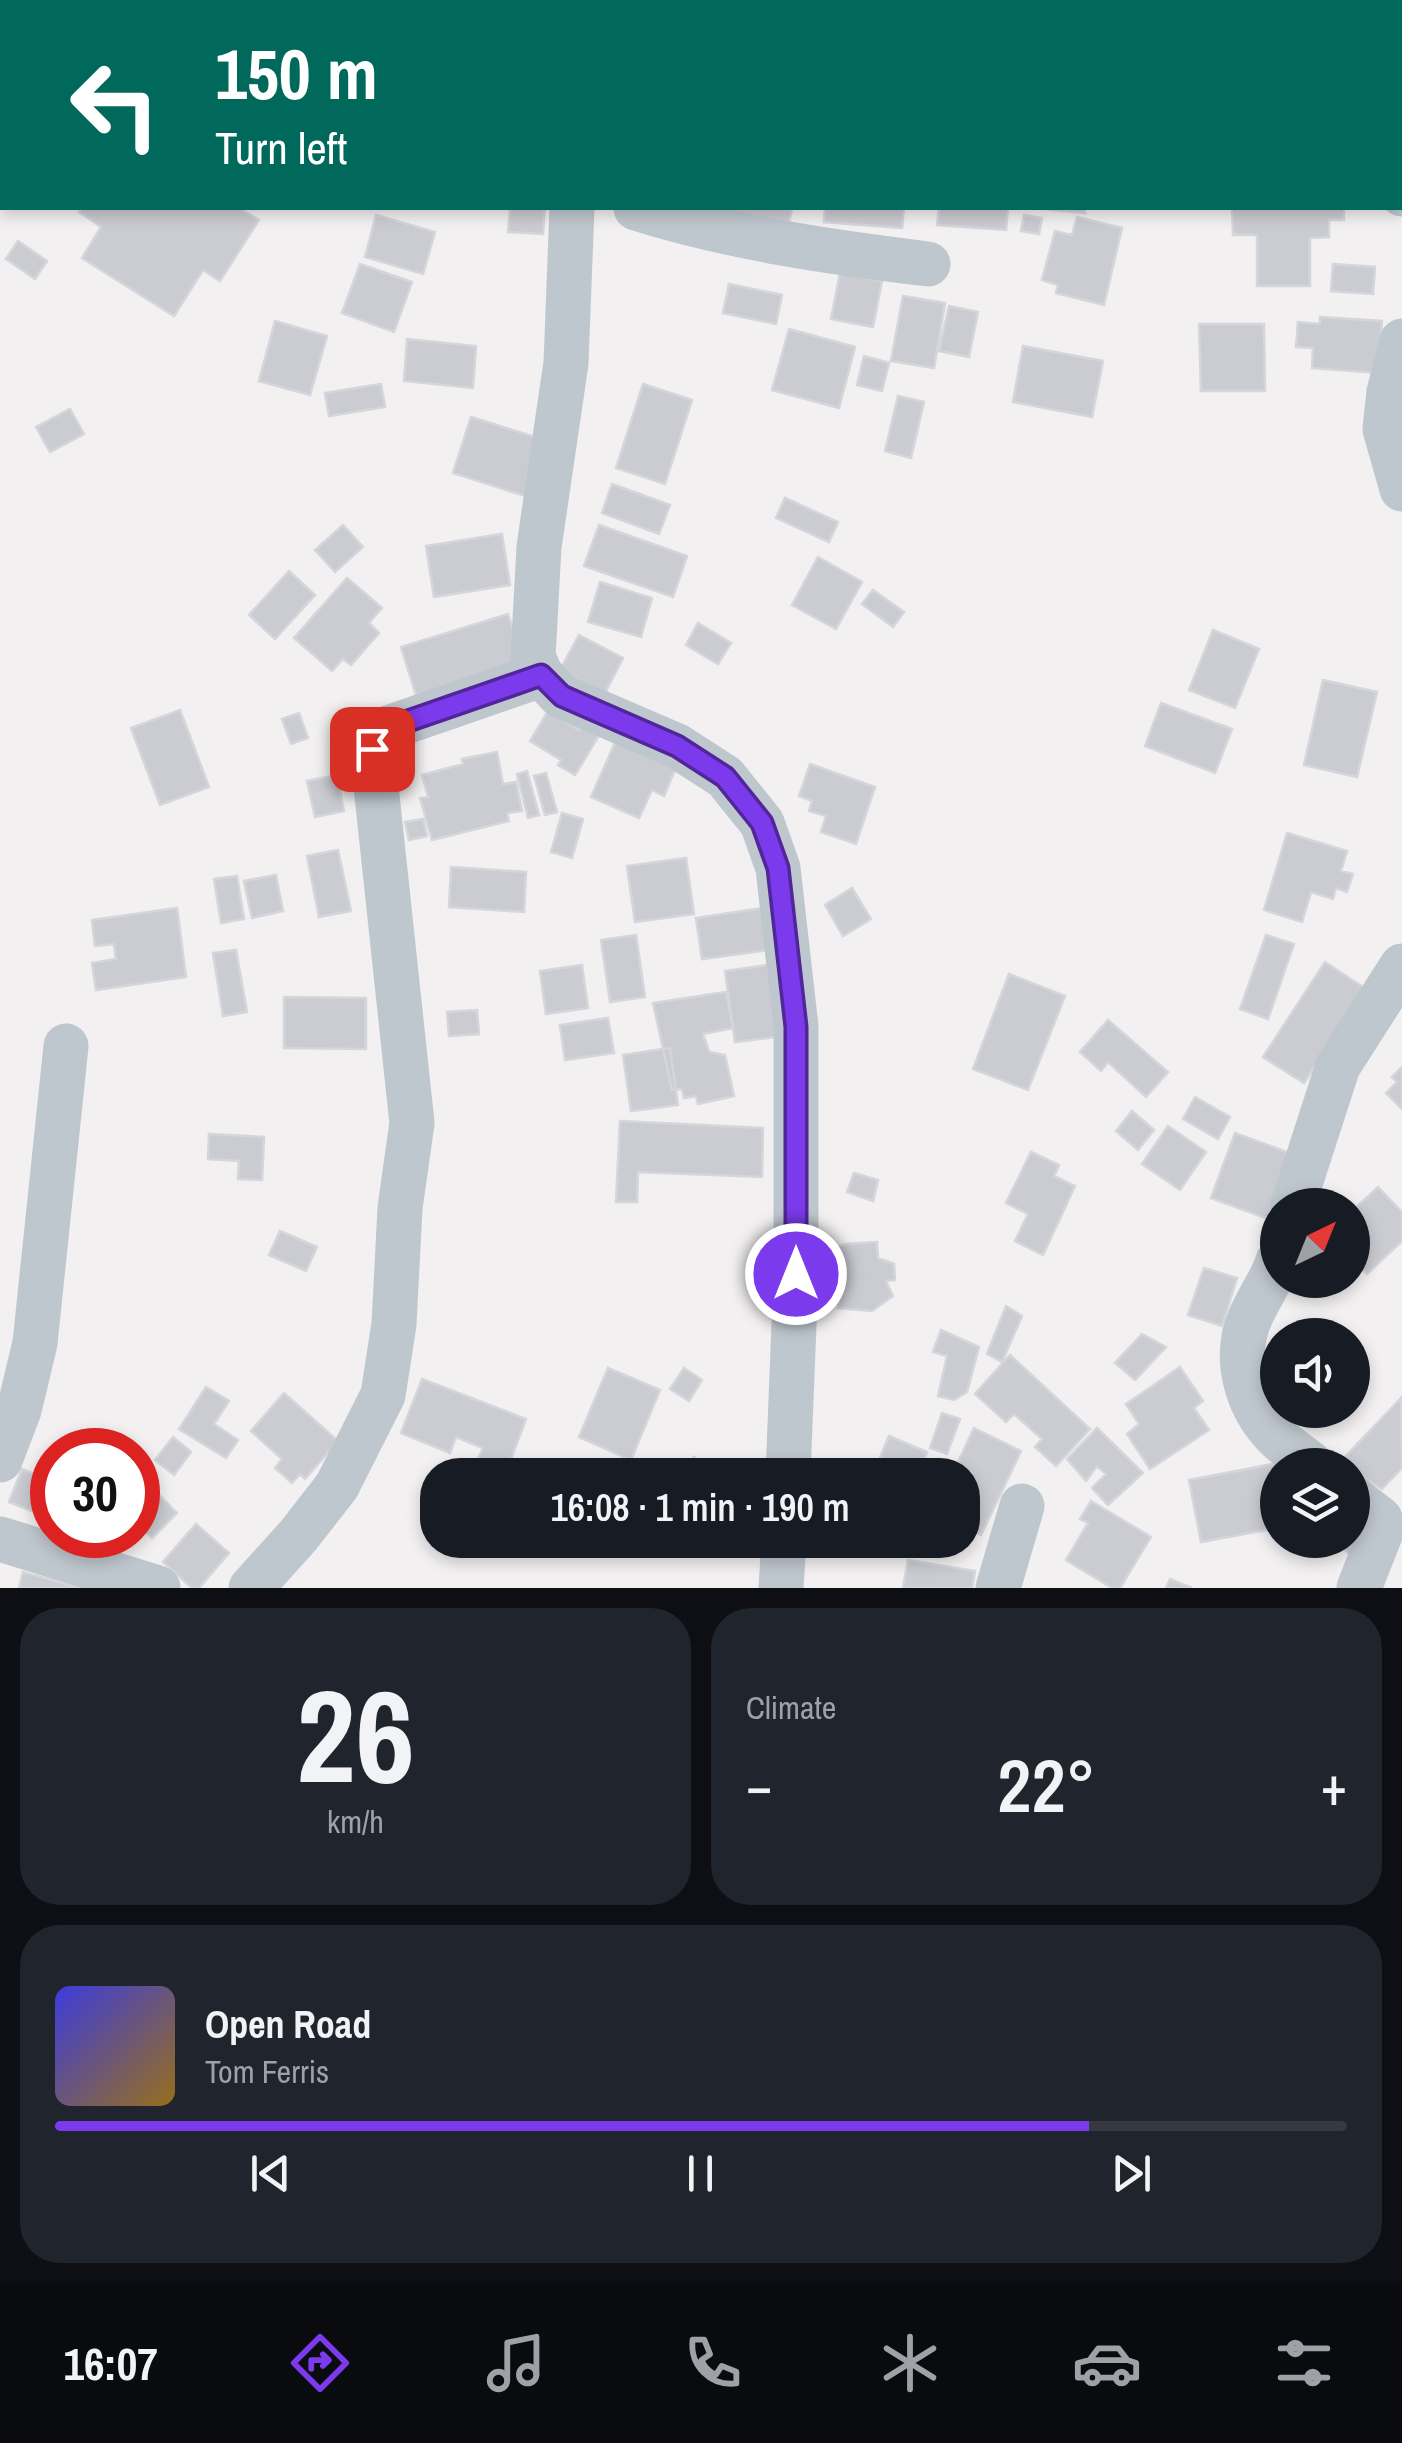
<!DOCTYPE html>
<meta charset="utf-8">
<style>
:root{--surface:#171b24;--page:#20242c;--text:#f1f3f6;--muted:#9ea1a6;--line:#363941;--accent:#7c3aed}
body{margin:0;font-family:"Archivo Narrow",sans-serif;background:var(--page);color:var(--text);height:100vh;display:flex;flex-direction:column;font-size:38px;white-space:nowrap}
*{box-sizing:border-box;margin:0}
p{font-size:32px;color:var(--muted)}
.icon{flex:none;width:55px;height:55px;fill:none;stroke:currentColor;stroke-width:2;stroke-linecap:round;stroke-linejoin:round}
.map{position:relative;height:1588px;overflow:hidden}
.drawer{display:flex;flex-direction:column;gap:20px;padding:20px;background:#0d0f14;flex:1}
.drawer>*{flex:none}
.top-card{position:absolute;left:0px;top:0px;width:1402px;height:210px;box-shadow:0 5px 15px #0003;background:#00695c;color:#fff;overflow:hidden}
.needle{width:65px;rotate:43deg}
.buttons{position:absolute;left:1260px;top:1188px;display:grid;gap:20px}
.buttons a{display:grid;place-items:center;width:110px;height:110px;border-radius:50%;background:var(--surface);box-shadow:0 5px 15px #0003;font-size:50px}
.speed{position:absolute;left:30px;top:1428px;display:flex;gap:20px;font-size:50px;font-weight:700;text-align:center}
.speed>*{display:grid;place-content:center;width:130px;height:130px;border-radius:50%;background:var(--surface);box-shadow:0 5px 15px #0003;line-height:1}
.speed .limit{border:15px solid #d22;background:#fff;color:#111}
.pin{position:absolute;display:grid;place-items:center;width:85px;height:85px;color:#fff;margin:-42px;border-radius:20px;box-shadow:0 5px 15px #0006}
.me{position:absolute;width:110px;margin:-55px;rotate:0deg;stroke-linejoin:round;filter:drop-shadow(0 0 8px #0008)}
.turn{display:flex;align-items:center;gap:35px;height:210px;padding:0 50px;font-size:45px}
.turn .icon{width:130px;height:130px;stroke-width:2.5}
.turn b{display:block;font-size:70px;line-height:85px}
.big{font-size:75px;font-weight:600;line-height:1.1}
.drawer .tile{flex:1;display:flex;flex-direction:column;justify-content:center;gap:15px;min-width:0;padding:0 35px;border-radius:40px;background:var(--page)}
.drawer .dial{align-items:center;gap:0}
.dial b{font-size:130px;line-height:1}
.song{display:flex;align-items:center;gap:30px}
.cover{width:120px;height:120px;border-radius:15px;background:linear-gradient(135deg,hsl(240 70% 55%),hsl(40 70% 35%))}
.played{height:10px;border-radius:5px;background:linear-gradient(90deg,var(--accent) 80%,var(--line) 80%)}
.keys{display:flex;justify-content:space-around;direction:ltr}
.heat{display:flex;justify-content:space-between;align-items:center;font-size:55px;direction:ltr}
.drawer .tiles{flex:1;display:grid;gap:20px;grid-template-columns:1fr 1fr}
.tile:last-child{grid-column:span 2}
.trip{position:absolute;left:420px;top:1458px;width:560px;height:100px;border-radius:40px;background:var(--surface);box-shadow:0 5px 15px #0003;font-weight:600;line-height:100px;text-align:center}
.tabs{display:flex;height:160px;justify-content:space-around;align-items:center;background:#090b0e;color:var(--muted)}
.tabs .icon{width:70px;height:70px}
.tabs .current{color:var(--accent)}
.tabs b{font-size:45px;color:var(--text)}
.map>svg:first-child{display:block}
.building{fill:#caccd2;stroke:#d4d6db;stroke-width:2.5}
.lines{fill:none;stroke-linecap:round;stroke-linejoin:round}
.minor{stroke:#bfc7ce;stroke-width:45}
.route-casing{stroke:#51269a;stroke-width:25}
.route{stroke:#7c3aed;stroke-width:18}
</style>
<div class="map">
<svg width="1402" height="1588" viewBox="0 0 1402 1588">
<rect width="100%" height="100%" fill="#f2f0f0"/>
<path class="building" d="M 823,0 L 886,0 L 823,2 Z
M 1400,31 L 1402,32 L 1402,79 L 1400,79 Z
M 82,208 L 239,208 L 259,220 L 220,281 L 203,270 L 174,316 L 82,258 L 101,227 L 79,212 Z
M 510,208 L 545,208 L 543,234 L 508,232 Z
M 707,208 L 792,208 L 787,233 Z
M 825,208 L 904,208 L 902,228 L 824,222 Z
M 939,208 L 1008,208 L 1006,230 L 937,225 Z
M 1046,208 L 1085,208 L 1085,213 L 1046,209 Z
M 1232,208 L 1344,208 L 1344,220 L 1329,220 L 1329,237 L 1310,238 L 1310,286 L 1257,286 L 1257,235 L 1233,235 Z
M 376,215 L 435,232 L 423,274 L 365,257 Z
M 1024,215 L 1042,218 L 1039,234 L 1021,231 Z
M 1077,217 L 1122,228 L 1104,305 L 1056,293 L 1058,285 L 1042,280 L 1055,231 L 1072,235 Z
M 18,241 L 47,261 L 35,279 L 6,259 Z
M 360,264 L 412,282 L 394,332 L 342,313 Z
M 1333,264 L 1375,267 L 1373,294 L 1331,291 Z
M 840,273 L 882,281 L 873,327 L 831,319 Z
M 729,284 L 782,295 L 776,324 L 723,313 Z
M 903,296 L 945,303 L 934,368 L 891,361 Z
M 949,306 L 978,312 L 969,357 L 939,351 Z
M 1320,317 L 1382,321 L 1379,373 L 1312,368 L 1313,348 L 1296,347 L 1298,322 L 1320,324 Z
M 275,321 L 327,336 L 310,395 L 259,381 Z
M 1199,324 L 1264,324 L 1265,391 L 1201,391 Z
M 789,329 L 855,347 L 839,408 L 772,390 Z
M 407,339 L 476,346 L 473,388 L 404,381 Z
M 1023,346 L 1103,361 L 1092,417 L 1013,402 Z
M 864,356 L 889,363 L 882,391 L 857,385 Z
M 381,384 L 385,407 L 329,416 L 325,393 Z
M 643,384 L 692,400 L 665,484 L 616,468 Z
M 898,396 L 924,402 L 911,458 L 885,451 Z
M 70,409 L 84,434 L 50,452 L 36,427 Z
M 471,417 L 542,439 L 525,496 L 453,473 Z
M 612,484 L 670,505 L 659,534 L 602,513 Z
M 785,498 L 838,522 L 829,542 L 776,518 Z
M 343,525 L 363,547 L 335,572 L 315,550 Z
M 599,525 L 687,556 L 673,597 L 584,566 Z
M 502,534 L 510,585 L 434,597 L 426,546 Z
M 818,557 L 862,582 L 836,629 L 792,605 Z
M 289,571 L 315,595 L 275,639 L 249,615 Z
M 347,578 L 382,608 L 369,623 L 379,633 L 351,665 L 343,659 L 332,671 L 294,638 Z
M 600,582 L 652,598 L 641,637 L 588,622 Z
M 873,590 L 904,612 L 893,627 L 862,604 Z
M 508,614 L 524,665 L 420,708 L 401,647 Z
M 698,623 L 731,643 L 718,664 L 686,645 Z
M 1213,630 L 1259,649 L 1235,708 L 1189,690 Z
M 579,635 L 623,658 L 605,693 L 560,670 Z
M 1323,680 L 1377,692 L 1357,777 L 1304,765 Z
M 1161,703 L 1232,729 L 1215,773 L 1145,746 Z
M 180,710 L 209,787 L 160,805 L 131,728 Z
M 548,711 L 579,730 L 586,719 L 603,729 L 575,775 L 558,765 L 561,760 L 530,741 Z
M 299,713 L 308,738 L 291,744 L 282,719 Z
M 618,736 L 678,763 L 664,796 L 652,790 L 639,818 L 591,797 Z
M 497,752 L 503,784 L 516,782 L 522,811 L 507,813 L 509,821 L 432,840 L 420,798 L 428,797 L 422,775 L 463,764 L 462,759 Z
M 810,764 L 875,787 L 856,844 L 821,832 L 826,816 L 809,811 L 812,801 L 799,796 Z
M 527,771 L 539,815 L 528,818 L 517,774 Z
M 546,773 L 557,812 L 545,815 L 534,776 Z
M 337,775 L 344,811 L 315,817 L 307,781 Z
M 562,813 L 583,819 L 572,858 L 551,852 Z
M 423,819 L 427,836 L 409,840 L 405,822 Z
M 1287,833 L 1347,851 L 1341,871 L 1353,874 L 1347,892 L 1336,888 L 1333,899 L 1311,892 L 1302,922 L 1264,910 Z
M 338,850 L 351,911 L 319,917 L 307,856 Z
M 686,858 L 694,914 L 635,922 L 627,866 Z
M 451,867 L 526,872 L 524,912 L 449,907 Z
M 276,875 L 283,911 L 252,918 L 244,881 Z
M 237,876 L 244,919 L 221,923 L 214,879 Z
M 852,888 L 871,919 L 843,936 L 825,905 Z
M 177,908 L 186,977 L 96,990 L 92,963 L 116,959 L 114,944 L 95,946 L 92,920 Z
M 763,908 L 769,950 L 702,959 L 696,918 Z
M 636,935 L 645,997 L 610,1002 L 601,940 Z
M 1266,935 L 1294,944 L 1268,1019 L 1240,1009 Z
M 236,950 L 247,1012 L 223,1016 L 213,953 Z
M 1325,962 L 1366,989 L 1304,1083 L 1263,1057 Z
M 582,965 L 588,1008 L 546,1014 L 540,971 Z
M 767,965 L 777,1037 L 735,1042 L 725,971 Z
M 1009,974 L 1065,996 L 1028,1090 L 973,1069 Z
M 726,992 L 733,1028 L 703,1034 L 709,1052 L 725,1055 L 734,1096 L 698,1104 L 696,1096 L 684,1098 L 682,1089 L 672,1090 L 653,1003 Z
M 284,997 L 366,998 L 366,1049 L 284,1048 Z
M 477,1010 L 479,1034 L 449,1036 L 447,1012 Z
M 608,1018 L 614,1053 L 565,1060 L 560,1025 Z
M 1108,1020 L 1168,1072 L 1146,1097 L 1108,1062 L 1101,1071 L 1080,1052 Z
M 670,1048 L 678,1105 L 631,1111 L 623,1055 Z
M 1402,1067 L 1402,1109 L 1386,1093 L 1397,1082 L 1392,1077 Z
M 1195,1097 L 1230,1117 L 1218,1139 L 1183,1119 Z
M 1132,1111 L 1154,1130 L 1138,1150 L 1116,1131 Z
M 620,1121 L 763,1128 L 762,1177 L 638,1172 L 637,1202 L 616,1202 Z
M 1168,1126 L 1206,1152 L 1180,1190 L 1142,1164 Z
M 1235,1133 L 1292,1154 L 1268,1219 L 1211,1198 Z
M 209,1134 L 264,1137 L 262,1180 L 238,1179 L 239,1161 L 208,1159 Z
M 1031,1152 L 1059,1165 L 1054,1176 L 1075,1186 L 1043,1255 L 1015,1241 L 1028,1214 L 1006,1203 Z
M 854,1173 L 878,1180 L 873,1201 L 847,1192 Z
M 1378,1187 L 1402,1212 L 1402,1241 L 1367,1274 L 1352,1259 L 1352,1211 Z
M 280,1231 L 317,1247 L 306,1271 L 269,1255 Z
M 877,1242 L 878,1258 L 894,1264 L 895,1280 L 886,1281 L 893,1296 L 872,1311 L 838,1308 L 839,1299 L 821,1299 L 826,1251 L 846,1244 Z
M 1204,1268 L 1237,1278 L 1222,1326 L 1188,1315 Z
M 1006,1306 L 1022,1316 L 1002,1362 L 987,1354 Z
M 941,1330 L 979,1347 L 967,1392 L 954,1400 L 938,1396 L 947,1356 L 933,1352 Z
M 1142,1334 L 1166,1347 L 1135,1380 L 1115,1363 Z
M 1010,1355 L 1090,1429 L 1056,1466 L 1035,1447 L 1042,1439 L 1014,1414 L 1006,1422 L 975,1394 Z
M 1278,1362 L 1278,1392 L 1267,1366 Z
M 1180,1367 L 1203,1401 L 1194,1408 L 1209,1430 L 1150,1469 L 1127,1434 L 1139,1424 L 1126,1404 Z
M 608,1368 L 660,1390 L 631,1460 L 579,1437 Z
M 684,1368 L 702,1380 L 689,1401 L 670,1389 Z
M 422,1379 L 526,1419 L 507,1470 L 478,1459 L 483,1448 L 456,1437 L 450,1453 L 401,1433 Z
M 206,1387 L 229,1401 L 214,1424 L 238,1440 L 226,1458 L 179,1429 Z
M 284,1393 L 338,1441 L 305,1479 L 300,1474 L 292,1483 L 275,1468 L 282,1459 L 251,1431 Z
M 1401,1398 L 1402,1468 L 1382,1489 L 1352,1469 L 1352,1465 L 1341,1461 Z
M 942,1413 L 960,1419 L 947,1454 L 930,1448 Z
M 974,1428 L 1021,1451 L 981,1535 L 962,1526 L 962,1475 L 952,1475 Z
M 1097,1428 L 1143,1473 L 1108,1505 L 1092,1488 L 1106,1474 L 1097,1466 L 1086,1481 L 1067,1459 Z
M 889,1436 L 927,1452 L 918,1475 L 873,1475 Z
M 173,1437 L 191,1452 L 174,1475 L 155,1460 Z
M 694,1457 L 715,1475 L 678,1475 Z
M 1278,1463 L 1278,1528 L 1201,1542 L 1189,1480 Z
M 22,1469 L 52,1481 L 52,1519 L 9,1502 Z
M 147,1483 L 177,1513 L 152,1538 L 138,1524 L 138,1492 Z
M 1091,1501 L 1151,1537 L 1120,1588 L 1112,1588 L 1066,1560 L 1088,1523 L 1080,1519 Z
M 1352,1523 L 1372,1539 L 1354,1559 L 1335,1540 L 1352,1540 Z
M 196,1524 L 229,1553 L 199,1588 L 192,1588 L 163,1562 Z
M 138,1530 L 142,1534 L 132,1545 L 120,1535 L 138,1535 Z
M 627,1540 L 655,1540 L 645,1554 Z
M 908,1560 L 975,1571 L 972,1588 L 903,1588 Z
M 23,1572 L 81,1588 L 19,1588 Z
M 1170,1579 L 1192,1588 L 1166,1588 Z"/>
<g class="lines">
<path class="minor" d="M 1346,0 L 1347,2
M 660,2 L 662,0
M 1400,189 L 1402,194
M 572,208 L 566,363 L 539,547 L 533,657 L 541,675 L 561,696 L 677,746 L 725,777 L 762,823 L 778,868 L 796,1027 L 796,1275 L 788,1475
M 636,208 C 731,238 830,252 928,264
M 1402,341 L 1389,392 L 1385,429 L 1402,489
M 1293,1205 L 1338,1066 L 1402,966
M 1278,1261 C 1271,1282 1258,1299 1250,1318 C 1233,1357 1246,1405 1275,1435 C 1285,1446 1300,1455 1312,1465
M 0,1460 L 19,1410 L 35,1343 L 66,1046
M 1352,1497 L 1380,1519 L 1383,1527 L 1359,1588
M 0,1539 L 158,1588
M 251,1588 L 298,1536 L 337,1486 L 383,1395 L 394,1324 L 400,1208 L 412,1123 L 372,749 L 385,729 L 541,675
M 781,1588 L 784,1540
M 998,1588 L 1022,1506"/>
</g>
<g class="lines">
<defs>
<path id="route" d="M 372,749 L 385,729 L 541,675 L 562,696 L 677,746 L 725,777 L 762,823 L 778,868 L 796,1027 L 796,1274"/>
</defs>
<use href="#route" class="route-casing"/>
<use href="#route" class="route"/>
</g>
</svg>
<div class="buttons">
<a><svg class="needle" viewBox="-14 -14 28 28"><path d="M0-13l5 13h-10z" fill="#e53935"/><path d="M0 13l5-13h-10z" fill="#9ea1a6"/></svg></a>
<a><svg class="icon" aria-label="sound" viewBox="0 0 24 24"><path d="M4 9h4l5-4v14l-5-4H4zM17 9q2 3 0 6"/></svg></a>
<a><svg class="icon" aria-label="layers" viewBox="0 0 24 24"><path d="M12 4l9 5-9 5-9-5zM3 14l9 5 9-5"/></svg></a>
</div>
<div class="speed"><div class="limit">30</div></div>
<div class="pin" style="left:372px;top:749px;background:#d93025"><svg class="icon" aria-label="arrive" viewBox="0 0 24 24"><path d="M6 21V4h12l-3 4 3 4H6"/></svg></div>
<svg class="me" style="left:796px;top:1274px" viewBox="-20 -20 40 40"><circle r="17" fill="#7c3aed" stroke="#fff" stroke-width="3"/><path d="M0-11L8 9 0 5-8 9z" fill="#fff"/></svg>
<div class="trip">16:08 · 1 min · 190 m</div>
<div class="top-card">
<div class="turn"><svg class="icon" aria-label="left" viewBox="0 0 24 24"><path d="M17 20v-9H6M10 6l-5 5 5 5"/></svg><div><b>150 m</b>Turn left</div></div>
</div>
</div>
<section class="drawer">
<div class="tiles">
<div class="tile dial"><b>26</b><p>km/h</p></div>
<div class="tile"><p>Climate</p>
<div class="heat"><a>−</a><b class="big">22°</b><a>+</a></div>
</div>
<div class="tile">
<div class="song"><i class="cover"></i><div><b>Open Road</b><p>Tom Ferris</p></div></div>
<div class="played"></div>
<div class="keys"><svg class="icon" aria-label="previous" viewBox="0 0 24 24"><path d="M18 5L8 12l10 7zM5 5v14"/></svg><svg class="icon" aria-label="pause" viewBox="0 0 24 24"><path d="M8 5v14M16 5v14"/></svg><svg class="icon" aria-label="next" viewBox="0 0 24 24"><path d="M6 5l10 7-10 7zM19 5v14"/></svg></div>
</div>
</div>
</section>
<nav class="tabs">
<b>16:07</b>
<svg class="icon current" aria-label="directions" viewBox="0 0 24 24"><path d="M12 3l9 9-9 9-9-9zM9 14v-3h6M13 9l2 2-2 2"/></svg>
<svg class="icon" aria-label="music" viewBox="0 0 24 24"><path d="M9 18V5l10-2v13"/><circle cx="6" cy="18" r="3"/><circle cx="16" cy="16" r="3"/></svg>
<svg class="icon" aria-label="phone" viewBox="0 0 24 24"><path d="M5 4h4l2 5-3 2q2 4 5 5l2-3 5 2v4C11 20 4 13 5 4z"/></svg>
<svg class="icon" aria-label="climate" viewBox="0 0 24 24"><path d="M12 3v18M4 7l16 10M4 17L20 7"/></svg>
<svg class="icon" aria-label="car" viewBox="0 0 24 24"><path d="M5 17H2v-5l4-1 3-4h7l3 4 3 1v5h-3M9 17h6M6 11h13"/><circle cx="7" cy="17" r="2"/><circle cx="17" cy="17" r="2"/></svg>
<svg class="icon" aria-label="filters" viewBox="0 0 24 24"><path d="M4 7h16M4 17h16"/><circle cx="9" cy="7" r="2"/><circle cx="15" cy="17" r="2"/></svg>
</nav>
